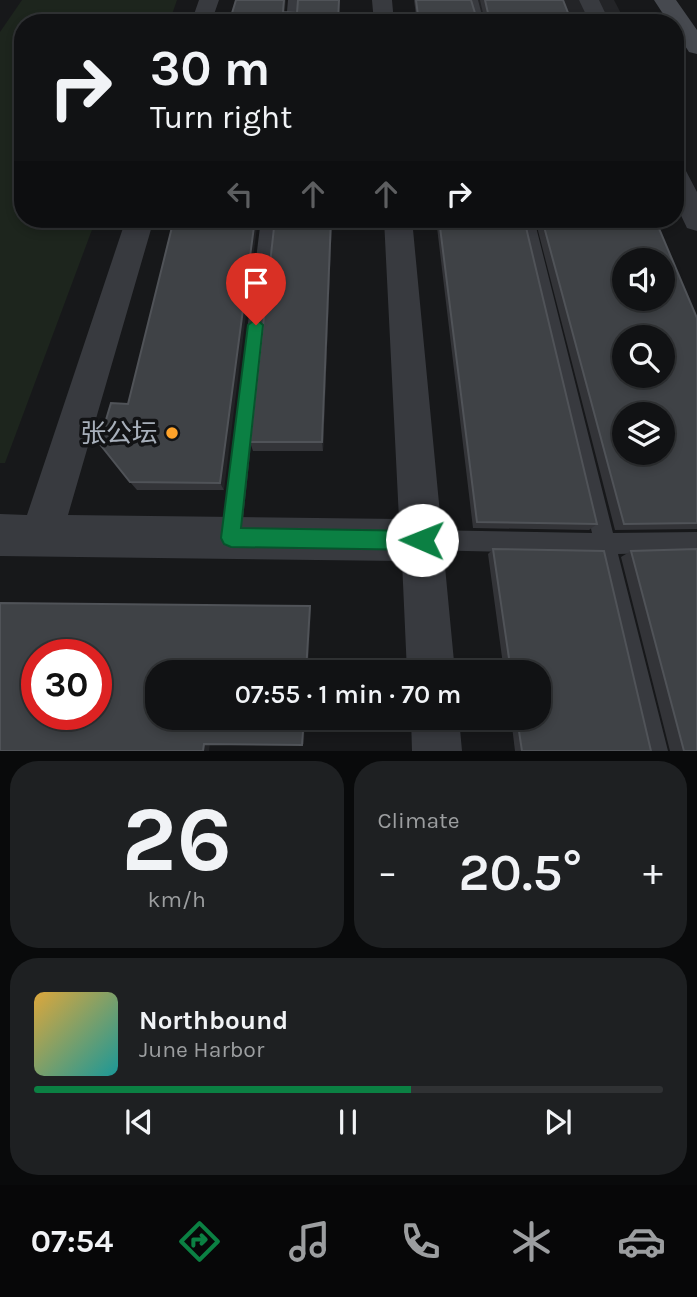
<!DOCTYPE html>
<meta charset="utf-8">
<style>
:root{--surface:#111214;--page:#1e2022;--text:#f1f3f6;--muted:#9c9ea0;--line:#303234;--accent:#0b8043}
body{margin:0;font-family:Karla,"Noto Sans SC",sans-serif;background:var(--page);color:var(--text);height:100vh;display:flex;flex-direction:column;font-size:26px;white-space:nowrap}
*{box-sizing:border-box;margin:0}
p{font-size:23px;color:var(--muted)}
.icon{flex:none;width:38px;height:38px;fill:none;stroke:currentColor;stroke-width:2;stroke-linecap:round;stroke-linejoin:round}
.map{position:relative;height:751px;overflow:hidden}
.panel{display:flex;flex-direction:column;gap:10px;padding:10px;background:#090a0b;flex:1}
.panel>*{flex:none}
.top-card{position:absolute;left:14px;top:14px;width:670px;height:214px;border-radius:28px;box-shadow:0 4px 10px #0003,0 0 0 2px var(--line);background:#111214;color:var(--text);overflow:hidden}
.controls{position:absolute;left:612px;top:248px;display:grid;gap:14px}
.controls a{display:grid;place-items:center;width:63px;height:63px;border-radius:50%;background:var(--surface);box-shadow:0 4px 10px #0003,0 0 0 2px var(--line);font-size:35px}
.speed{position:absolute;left:21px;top:639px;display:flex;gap:14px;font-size:35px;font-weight:700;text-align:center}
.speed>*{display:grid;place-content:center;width:91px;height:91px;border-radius:50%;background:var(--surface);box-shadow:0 4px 10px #0003,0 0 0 2px var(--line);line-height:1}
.speed .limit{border:10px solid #d22;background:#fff;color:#111}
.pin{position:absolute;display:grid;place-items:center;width:60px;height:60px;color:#fff;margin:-72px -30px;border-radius:50% 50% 50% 0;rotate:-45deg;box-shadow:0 0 7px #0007}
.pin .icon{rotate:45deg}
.me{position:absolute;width:77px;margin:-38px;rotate:271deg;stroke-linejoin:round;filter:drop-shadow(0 0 5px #0008)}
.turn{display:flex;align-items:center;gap:24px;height:147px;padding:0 21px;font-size:32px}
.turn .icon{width:91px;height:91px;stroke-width:2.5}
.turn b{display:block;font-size:49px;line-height:60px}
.lanes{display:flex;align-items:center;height:66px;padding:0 21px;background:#0003;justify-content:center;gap:35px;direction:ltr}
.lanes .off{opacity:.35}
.big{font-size:52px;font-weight:600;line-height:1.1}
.panel .tile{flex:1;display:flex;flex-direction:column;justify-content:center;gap:10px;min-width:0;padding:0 24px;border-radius:28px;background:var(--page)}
.panel .dial{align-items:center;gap:0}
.dial b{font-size:91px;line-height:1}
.song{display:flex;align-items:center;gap:21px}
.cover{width:84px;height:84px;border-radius:10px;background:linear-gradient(135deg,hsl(40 70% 55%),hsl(180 70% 35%))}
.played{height:7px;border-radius:4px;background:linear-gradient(90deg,var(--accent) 60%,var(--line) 60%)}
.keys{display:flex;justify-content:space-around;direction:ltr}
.heat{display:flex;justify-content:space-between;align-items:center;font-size:38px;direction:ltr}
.panel .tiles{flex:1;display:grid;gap:10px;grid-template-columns:1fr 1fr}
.tile:last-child{grid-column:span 2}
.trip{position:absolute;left:145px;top:660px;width:406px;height:70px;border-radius:28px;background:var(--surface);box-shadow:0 4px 10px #0003,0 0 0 2px var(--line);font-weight:600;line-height:70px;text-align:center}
.tabs{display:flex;height:112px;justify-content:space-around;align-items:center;background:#070708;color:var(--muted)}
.tabs .icon{width:49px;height:49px}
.tabs .selected{color:var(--accent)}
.tabs b{font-size:32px;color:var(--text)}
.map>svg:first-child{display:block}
.built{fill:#232427}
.green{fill:#1d251d}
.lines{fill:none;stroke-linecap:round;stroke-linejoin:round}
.service{fill:#383a3f;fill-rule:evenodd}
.minor{fill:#383a3f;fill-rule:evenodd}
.secondary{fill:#46494f;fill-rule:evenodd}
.wall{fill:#333438}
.shaded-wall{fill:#222326}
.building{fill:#3f4246;stroke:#505358;stroke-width:2;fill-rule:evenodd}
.route{fill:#0b8043;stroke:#07532c;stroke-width:2}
.poi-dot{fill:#ffa32a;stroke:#121315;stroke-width:2.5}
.labels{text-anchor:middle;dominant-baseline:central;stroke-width:7;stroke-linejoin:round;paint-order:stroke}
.poi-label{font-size:26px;fill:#a8b0bb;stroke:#121315;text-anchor:end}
</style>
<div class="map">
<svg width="697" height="751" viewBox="0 0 697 751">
<rect width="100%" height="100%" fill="#17181a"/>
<path class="built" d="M 465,0 L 614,0 L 626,23 L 471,23 Z"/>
<path class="green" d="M 22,0 L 177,0 L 169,23 L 23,23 L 23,219 L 96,219 L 5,463 L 0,463 L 0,32 Z"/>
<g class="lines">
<path class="service" d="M 288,0 L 298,0 L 296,23 L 286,23 Z
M 468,0 L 478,0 L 484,23 L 474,23 Z
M 261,219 L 275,219 L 241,538 L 238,545 L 231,548 L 224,545 L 221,538 Z
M 520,219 L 534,219 L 613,533 L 697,532 L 697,552 L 618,554 L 668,751 L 642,751 L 597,554 L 422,550 L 415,547 L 412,540 L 415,533 L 422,530 L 592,533 Z"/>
<path class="minor" d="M 199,0 L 219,0 L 211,23 L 191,23 Z
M 372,0 L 392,0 L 394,23 L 374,23 Z
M 579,0 L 599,0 L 610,23 L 590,23 Z
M 676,168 L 686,171 L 697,192 L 697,231 L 687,228 L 676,205 Z
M 126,219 L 154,219 L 68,515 L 399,519 L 384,219 L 412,219 L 455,672 L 407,672 L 402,561 L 0,556 L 0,514 L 27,515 Z
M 411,718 L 459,718 L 462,751 L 412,751 Z"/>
<path class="secondary" d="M 654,0 L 676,0 L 697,30 L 697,54 L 689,52 L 676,32 L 676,23 L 669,23 Z"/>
</g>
<path class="wall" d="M 414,0 L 471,0 L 475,13 L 483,13 L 480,0 L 563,0 L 572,23 L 417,23 Z
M 174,219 L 224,490 L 137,490 L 130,482 L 128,404 Z
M 275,219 L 332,219 L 323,451 L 253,451 L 250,442 Z
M 436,219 L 524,219 L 597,524 L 589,530 L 473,528 Z
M 535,219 L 655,219 L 697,318 L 697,529 L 615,530 Z
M 493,549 L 651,751 L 515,751 L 511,718 L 539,718 L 539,672 L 504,672 L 488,554 Z
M 631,551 L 697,751 L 670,751 L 621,557 Z"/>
<path class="shaded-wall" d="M 284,0 L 286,0 L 284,23 L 283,12 Z
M 255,219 L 258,219 L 224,490 L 220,483 Z
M 331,219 L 332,219 L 323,451 L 322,442 Z
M 310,606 L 311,610 L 308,672 L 306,672 Z
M 304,718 L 305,718 L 304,744 L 302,745 Z
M 210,743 L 209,751 L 203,751 L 204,744 Z"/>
<path class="building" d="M 236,0 L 284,0 L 283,12 L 297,13 L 298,0 L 339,0 L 338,23 L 229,23 Z
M 416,0 L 471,0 L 475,13 L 488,13 L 485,0 L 563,0 L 572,23 L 419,23 Z
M 174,219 L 255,219 L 220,483 L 130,482 L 99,443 L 111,403 L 128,404 Z
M 275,219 L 331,219 L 322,442 L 250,442 Z
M 439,219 L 524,219 L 597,524 L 477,522 Z
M 542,219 L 655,219 L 697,318 L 697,523 L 624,524 ZM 625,261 L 663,261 L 663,299 L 625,299 ZM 625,338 L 663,338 L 663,376 L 625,376 ZM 625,415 L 663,415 L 663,453 L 625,453 Z
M 493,549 L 604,551 L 651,751 L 522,751 L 517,718 L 539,718 L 539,672 L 511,672 Z
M 697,549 L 697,751 L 684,751 L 631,551 Z
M 0,603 L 310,606 L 306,672 L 158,672 L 158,718 L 304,718 L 302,745 L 204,744 L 203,751 L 0,751 ZM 37,654 L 96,654 L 96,714 L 37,714 Z"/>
<path class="route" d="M 256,319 L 263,325 L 241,528 L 422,531 L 429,534 L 431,540 L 429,547 L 422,550 L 231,547 L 224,544 L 221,538 L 248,325 Z"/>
<circle class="poi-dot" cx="172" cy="433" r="7"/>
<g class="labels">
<g class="poi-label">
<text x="158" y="433">张公坛</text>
</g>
</g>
</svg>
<div class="controls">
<a><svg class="icon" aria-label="sound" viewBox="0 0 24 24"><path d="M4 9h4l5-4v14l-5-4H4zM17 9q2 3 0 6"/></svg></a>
<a><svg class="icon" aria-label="search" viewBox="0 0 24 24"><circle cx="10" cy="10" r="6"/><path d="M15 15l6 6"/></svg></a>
<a><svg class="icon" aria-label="layers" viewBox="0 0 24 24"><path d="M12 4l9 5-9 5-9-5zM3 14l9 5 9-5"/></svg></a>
</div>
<div class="speed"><div class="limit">30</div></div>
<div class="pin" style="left:256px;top:325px;background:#d93025"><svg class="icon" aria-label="arrive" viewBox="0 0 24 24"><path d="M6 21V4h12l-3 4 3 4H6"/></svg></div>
<svg class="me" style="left:422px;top:540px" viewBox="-20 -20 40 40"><circle r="19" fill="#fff"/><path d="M0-13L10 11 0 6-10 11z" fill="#0b8043"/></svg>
<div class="trip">07:55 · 1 min · 70 m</div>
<div class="top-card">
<div class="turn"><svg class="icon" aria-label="right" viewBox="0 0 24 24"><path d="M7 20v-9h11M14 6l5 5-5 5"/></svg><div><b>30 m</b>Turn right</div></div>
<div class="lanes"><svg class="icon off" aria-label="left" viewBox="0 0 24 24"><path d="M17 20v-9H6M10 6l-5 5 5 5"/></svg><svg class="icon off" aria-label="ahead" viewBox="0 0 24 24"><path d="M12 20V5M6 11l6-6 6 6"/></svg><svg class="icon off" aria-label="ahead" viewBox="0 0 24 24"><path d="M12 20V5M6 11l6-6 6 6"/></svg><svg class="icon" aria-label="right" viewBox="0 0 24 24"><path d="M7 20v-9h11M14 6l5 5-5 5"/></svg></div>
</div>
</div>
<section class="panel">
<div class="tiles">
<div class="tile dial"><b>26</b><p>km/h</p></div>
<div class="tile"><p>Climate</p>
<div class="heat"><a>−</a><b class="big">20.5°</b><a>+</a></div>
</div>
<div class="tile">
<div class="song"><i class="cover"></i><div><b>Northbound</b><p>June Harbor</p></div></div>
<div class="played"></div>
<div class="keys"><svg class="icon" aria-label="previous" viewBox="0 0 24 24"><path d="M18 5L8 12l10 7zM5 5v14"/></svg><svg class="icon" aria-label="pause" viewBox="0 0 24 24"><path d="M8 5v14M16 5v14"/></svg><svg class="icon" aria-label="next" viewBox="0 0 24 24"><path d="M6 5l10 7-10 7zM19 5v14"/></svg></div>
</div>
</div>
</section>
<nav class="tabs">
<b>07:54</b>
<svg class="icon selected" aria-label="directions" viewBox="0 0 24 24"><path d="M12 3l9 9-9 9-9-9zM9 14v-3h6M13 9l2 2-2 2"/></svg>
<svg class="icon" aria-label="music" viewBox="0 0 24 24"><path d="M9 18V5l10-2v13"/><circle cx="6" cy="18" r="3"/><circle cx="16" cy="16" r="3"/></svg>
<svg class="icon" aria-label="phone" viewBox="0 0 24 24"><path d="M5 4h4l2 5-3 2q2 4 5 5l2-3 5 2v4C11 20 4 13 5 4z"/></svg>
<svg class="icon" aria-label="climate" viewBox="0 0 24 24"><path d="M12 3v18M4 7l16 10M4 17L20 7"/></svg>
<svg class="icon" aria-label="car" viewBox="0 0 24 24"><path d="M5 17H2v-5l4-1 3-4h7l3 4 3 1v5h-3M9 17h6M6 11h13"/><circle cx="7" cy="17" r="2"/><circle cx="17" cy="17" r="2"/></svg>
</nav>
